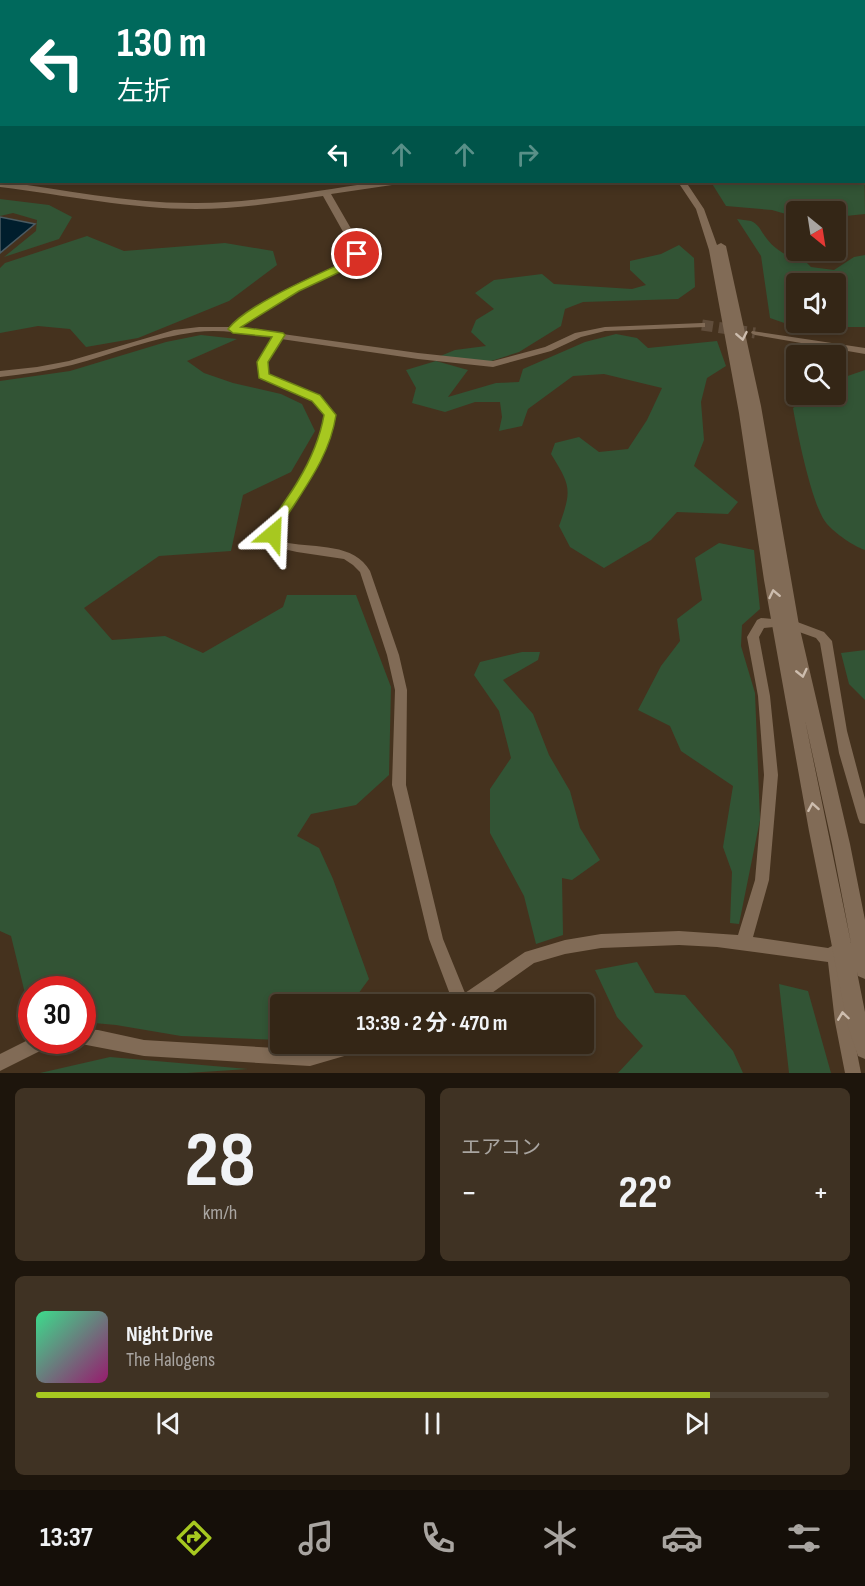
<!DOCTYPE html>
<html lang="ja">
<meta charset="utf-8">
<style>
:root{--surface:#342616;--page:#3f3223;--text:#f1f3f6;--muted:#a9a5a1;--line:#4e4335;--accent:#a7c820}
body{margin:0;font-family:"Sofia Sans Condensed","Noto Sans JP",sans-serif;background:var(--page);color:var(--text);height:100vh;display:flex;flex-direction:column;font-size:22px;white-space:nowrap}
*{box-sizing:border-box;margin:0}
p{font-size:20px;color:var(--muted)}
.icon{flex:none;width:33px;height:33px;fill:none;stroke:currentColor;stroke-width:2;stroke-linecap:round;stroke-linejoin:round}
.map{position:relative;height:1073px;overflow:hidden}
.sheet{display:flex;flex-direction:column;gap:15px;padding:15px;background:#1d150c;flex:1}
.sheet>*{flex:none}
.hud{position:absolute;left:0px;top:0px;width:866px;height:183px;box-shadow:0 3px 9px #0003,0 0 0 2px var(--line);background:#00695c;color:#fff;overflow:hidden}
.needle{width:39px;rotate:150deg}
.buttons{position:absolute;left:786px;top:201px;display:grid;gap:12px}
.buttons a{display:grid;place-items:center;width:60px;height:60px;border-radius:6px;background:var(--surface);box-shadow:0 3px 9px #0003,0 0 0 2px var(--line);font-size:30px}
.speed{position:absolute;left:18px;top:976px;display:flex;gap:12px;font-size:30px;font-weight:700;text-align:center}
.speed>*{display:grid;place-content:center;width:78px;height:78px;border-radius:50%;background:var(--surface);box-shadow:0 3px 9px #0003,0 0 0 2px var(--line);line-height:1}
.speed .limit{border:9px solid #d22;background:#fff;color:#111}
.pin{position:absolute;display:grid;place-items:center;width:51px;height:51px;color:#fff;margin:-26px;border:3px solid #fff;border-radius:50%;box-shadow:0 2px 6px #0007}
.me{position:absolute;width:66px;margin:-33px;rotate:26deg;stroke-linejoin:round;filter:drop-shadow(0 0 4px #0008)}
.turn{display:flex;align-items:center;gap:21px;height:126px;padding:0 18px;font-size:27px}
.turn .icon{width:78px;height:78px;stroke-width:2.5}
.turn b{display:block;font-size:42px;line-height:51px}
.lanes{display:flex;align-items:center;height:57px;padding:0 18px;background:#0003;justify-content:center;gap:30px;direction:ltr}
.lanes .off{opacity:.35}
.big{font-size:45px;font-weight:700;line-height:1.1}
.sheet .card{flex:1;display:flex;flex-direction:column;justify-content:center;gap:9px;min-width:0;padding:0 21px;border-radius:9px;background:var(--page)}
.sheet .dial{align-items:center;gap:0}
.dial b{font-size:78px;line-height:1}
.song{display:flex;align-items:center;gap:18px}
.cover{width:72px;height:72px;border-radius:9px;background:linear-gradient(135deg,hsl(150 70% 55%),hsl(320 70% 35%))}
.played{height:6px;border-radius:3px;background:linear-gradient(90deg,var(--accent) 85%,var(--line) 85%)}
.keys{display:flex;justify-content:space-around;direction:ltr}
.heat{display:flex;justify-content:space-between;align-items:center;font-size:33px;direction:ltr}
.sheet .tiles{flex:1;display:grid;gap:15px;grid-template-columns:1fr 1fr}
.card:last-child{grid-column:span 2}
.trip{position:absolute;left:270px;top:994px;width:324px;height:60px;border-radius:6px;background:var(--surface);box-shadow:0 3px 9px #0003,0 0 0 2px var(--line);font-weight:700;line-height:60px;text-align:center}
.menu{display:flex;height:96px;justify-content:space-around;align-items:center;background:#150f09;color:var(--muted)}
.menu .icon{width:42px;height:42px}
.menu .selected{color:var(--accent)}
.menu b{font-size:27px;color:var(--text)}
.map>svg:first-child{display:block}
.green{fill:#325435}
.water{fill:#001e2d;stroke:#4a5b62;stroke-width:1.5}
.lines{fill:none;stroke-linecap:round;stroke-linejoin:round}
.tertiary-tunnel{stroke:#604d3b;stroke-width:11;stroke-dasharray:11 6;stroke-linecap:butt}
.minor{fill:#816b56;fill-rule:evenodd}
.tertiary{fill:#816b56;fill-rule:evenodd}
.oneway{stroke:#cdbdae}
.route{fill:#a7c820;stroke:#6d8215;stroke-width:1.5}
</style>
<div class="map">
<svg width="865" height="1073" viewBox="0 0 865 1073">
<rect width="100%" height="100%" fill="#45321e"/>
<path class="green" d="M 864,145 L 865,214 L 836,217 L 836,212 L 796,212 L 796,217 L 772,210 L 726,206 L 711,182 L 864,182 Z
M 0,199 L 49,205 L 72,217 L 59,239 L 4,257 L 36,231 L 37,220 L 13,213 L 0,216 Z
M 737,219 C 741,220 747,220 751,221 C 760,225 761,232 767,239 C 776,251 790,258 804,260 L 811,267 L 834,270 L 854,257 L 865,255 L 865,327 L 844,327 L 832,323 L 836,322 L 836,284 L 796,284 L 796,322 L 807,323 L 787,324 L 770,318 L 761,256 Z
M 87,236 L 124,251 L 225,243 L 273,251 L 277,265 L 229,301 L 138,338 L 86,347 L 70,329 L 38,326 L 0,333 L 0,268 L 5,263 Z
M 679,245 L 694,258 L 695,287 L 678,299 L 583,302 L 565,309 L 561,326 L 519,352 L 485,363 L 438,357 L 455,350 L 486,346 L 471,332 L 476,320 L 494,309 L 475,293 L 494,280 L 542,274 L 554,284 L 632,289 L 646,285 L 630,270 L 630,261 L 661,254 Z
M 616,334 L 637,338 L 648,348 L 717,341 L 726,366 L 707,378 L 701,402 L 704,440 L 694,466 L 738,502 L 728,514 L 677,512 L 651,540 L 604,568 L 570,547 L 559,526 C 572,490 571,486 551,454 L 555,443 L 579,437 L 599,452 L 628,449 L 647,420 L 662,388 L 604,374 L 573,376 L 528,409 L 522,426 L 499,431 L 502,417 L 500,402 L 475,402 L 445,412 L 412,403 L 416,388 L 406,370 L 436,361 L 468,370 L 448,397 L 496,383 L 519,382 L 523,369 L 585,342 Z
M 201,335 L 237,339 L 187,361 L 204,373 L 233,383 L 281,394 L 302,404 L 315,431 L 291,472 L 243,495 L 231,551 L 159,556 L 84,608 L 112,640 L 165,636 L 203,653 L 283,607 L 287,595 L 356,595 L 391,687 L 389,775 L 356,805 L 311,814 L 297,836 L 319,848 L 333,879 L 369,979 L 350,1005 L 280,1005 L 280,1040 L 181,1036 L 116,1025 L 83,1022 L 82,990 L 32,990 L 31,1018 L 11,936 L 0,931 L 0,381 L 70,371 L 166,342 Z
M 865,370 L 865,550 C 853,546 835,533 827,524 C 812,507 797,431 793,408 L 811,395 L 836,394 L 836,380 Z
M 719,543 L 754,550 L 760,609 L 742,625 L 741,646 L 755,693 L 760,820 L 739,924 L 730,923 L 732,872 L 723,847 L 733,786 L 681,751 L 670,726 L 638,710 L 661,666 L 680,641 L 677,619 L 702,600 L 695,558 Z
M 865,650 L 865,700 L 849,684 L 841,653 Z
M 522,652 L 540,652 L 538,660 L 503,680 L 533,714 L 549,755 L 570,791 L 580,828 L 600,860 L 572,880 L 562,878 L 563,935 L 536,944 L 524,896 L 490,833 L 490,789 L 511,758 L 499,711 L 474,675 L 480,662 Z
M 637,962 L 655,993 L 685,995 L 733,1051 L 743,1073 L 618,1073 L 643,1046 L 617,1017 L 595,970 Z
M 779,984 L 808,991 L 831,1073 L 789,1073 Z
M 110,1057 L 248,1069 L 187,1073 L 40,1073 Z"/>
<path class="water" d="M 0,217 L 35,224 L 0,253 Z"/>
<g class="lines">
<path class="tertiary-tunnel" d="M 702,325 L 755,333"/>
<path class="minor" d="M 214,0 L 221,0 L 214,2 Z
M 314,0 L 319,0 L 320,2 L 315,2 Z
M 702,323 L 705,323 L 705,327 L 605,331 L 581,337 L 551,351 L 493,367 L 418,359 L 281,339 L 267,361 L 267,374 L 319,396 L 335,415 C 330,437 323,458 312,477 C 301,496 287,513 278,534 L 283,541 L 288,543 C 316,548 354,543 370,571 L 399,655 L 407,690 L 406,785 L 443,939 L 465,993 L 525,952 L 565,940 L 601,934 L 679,931 L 738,935 L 755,880 L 764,775 L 758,696 L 747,637 L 757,620 L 761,618 L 784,620 L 786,623 L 784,626 L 764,628 L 759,637 L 770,696 L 778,775 L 769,880 L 753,937 L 828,948 L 834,945 L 839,947 L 840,949 L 865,952 L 865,968 L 843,965 L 851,1022 L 861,1073 L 845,1073 L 835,1022 L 828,962 L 717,947 L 679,945 L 601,948 L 565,954 L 534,963 L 475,1005 L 454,1005 L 429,939 L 392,785 L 395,690 L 387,655 L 360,572 L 353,565 L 344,559 L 297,552 L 275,547 L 268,534 C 276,513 290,496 302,477 C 314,458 321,437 325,415 L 313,400 L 259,375 L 259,361 L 273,337 C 248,334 222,329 196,332 C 154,337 113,354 72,365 C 48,371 24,374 0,377 L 0,371 L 37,367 L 69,361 L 174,330 L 199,327 L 233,327 L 418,353 L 493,361 L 545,347 L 575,333 L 605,327 Z
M 752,331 L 865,348 L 865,354 L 755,335 L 751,333 Z
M 792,620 L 824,632 L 832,641 L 847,731 L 865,799 L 865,824 L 860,823 L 858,818 L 839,753 L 820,643 L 816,638 L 788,628 L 786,625 L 788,622 Z
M 82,1029 L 98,1030 L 144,1040 L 310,1050 L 330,1044 L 366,1044 L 364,1050 L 358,1052 L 310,1066 L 144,1056 L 76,1043 L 76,1041 L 82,1041 Z
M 32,1038 L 32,1041 L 56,1041 L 54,1047 L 40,1051 L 0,1071 L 0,1054 Z"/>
<path class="tertiary" d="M 426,0 L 436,0 L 422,2 Z
M 485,0 L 491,0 L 493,2 L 486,2 Z
M 650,0 L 656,0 L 657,2 L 651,2 Z
M 0,88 L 2,88 L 0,93 Z
M 0,181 C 65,190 131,204 197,203 C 259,203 318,190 378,182 L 396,182 L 392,185 L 331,194 L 361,246 L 362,254 L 356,264 L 299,291 L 233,332 L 228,329 C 247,304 318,274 349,260 L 352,254 L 351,246 L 323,196 C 281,202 238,209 196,209 C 130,209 65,195 0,187 Z
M 678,182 L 686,182 L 704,209 L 717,245 L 721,243 L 726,246 L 761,406 L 799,625 L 850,844 L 865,920 L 865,979 L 858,976 L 857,972 L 865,1012 L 865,1059 L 858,1056 L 848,1027 L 809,831 L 764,580 L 739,413 L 709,250 L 696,209 ZM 805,720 L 832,844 L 851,943 Z"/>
</g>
<defs><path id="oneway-chevron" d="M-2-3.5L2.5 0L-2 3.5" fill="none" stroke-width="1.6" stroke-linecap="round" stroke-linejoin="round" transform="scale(1.5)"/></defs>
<g class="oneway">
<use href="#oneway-chevron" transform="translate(742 336) rotate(79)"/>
<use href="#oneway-chevron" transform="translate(774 594) rotate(-102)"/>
<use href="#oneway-chevron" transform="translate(802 673) rotate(77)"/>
<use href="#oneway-chevron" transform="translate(813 807) rotate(-100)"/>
<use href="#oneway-chevron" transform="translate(843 1016) rotate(-98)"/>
</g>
<path class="route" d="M 354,252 L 362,254 L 357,264 L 299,291 L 241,327 L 283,333 L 285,335 L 268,362 L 269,374 L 320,395 L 336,415 C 330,454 308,483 287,516 C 283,523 281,531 278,538 L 273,539 L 266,534 C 274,514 287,500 298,481 C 310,461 320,438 324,415 L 312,401 L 259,378 L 257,362 L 272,337 L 233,333 L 228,329 C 247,304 319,274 349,260 Z"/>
</svg>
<div class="buttons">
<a><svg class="needle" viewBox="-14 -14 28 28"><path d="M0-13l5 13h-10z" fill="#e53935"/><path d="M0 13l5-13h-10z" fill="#a9a5a1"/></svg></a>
<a><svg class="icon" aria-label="sound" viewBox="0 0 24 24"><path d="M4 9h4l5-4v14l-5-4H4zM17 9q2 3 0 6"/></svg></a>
<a><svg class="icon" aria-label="search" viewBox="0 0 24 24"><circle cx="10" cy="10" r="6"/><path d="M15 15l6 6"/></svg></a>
</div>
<div class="speed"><div class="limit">30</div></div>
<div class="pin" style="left:357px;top:254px;background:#d93025"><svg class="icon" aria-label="arrive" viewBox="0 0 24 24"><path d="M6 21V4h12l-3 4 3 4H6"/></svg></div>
<svg class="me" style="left:273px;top:534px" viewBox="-20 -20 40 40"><path d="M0-17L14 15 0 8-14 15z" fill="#a7c820" stroke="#fff" stroke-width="4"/></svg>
<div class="trip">13:39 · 2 分 · 470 m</div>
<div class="hud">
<div class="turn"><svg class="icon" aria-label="left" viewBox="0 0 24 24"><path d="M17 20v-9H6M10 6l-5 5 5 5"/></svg><div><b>130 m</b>左折</div></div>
<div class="lanes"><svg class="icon" aria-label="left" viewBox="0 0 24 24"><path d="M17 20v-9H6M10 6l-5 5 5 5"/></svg><svg class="icon off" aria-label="ahead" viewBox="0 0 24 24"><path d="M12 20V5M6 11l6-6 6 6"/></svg><svg class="icon off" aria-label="ahead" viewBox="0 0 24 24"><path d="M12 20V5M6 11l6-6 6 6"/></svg><svg class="icon off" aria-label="right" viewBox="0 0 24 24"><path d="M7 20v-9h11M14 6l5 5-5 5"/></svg></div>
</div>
</div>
<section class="sheet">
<div class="tiles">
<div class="card dial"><b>28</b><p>km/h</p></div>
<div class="card"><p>エアコン</p>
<div class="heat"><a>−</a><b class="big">22°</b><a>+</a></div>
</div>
<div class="card">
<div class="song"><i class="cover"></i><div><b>Night Drive</b><p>The Halogens</p></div></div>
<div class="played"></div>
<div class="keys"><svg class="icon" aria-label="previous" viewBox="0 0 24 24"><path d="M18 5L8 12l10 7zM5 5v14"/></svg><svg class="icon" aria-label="pause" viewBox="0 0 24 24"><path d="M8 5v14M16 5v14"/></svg><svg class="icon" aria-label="next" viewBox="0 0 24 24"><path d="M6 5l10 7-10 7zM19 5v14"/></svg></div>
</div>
</div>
</section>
<nav class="menu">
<b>13:37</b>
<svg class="icon selected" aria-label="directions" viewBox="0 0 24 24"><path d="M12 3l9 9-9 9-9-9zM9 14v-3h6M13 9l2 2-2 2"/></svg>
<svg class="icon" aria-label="music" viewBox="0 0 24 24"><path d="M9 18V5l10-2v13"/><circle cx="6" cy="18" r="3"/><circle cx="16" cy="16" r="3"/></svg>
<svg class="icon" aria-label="phone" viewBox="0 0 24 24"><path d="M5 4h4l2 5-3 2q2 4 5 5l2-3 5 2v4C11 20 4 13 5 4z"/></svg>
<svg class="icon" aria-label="climate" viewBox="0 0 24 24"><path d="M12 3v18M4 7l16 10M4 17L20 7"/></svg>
<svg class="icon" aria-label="car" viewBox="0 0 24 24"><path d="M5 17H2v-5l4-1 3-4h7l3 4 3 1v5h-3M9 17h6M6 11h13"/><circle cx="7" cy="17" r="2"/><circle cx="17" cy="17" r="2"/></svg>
<svg class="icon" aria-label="filters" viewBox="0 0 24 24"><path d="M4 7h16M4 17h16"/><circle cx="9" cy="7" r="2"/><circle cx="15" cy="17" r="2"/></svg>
</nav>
